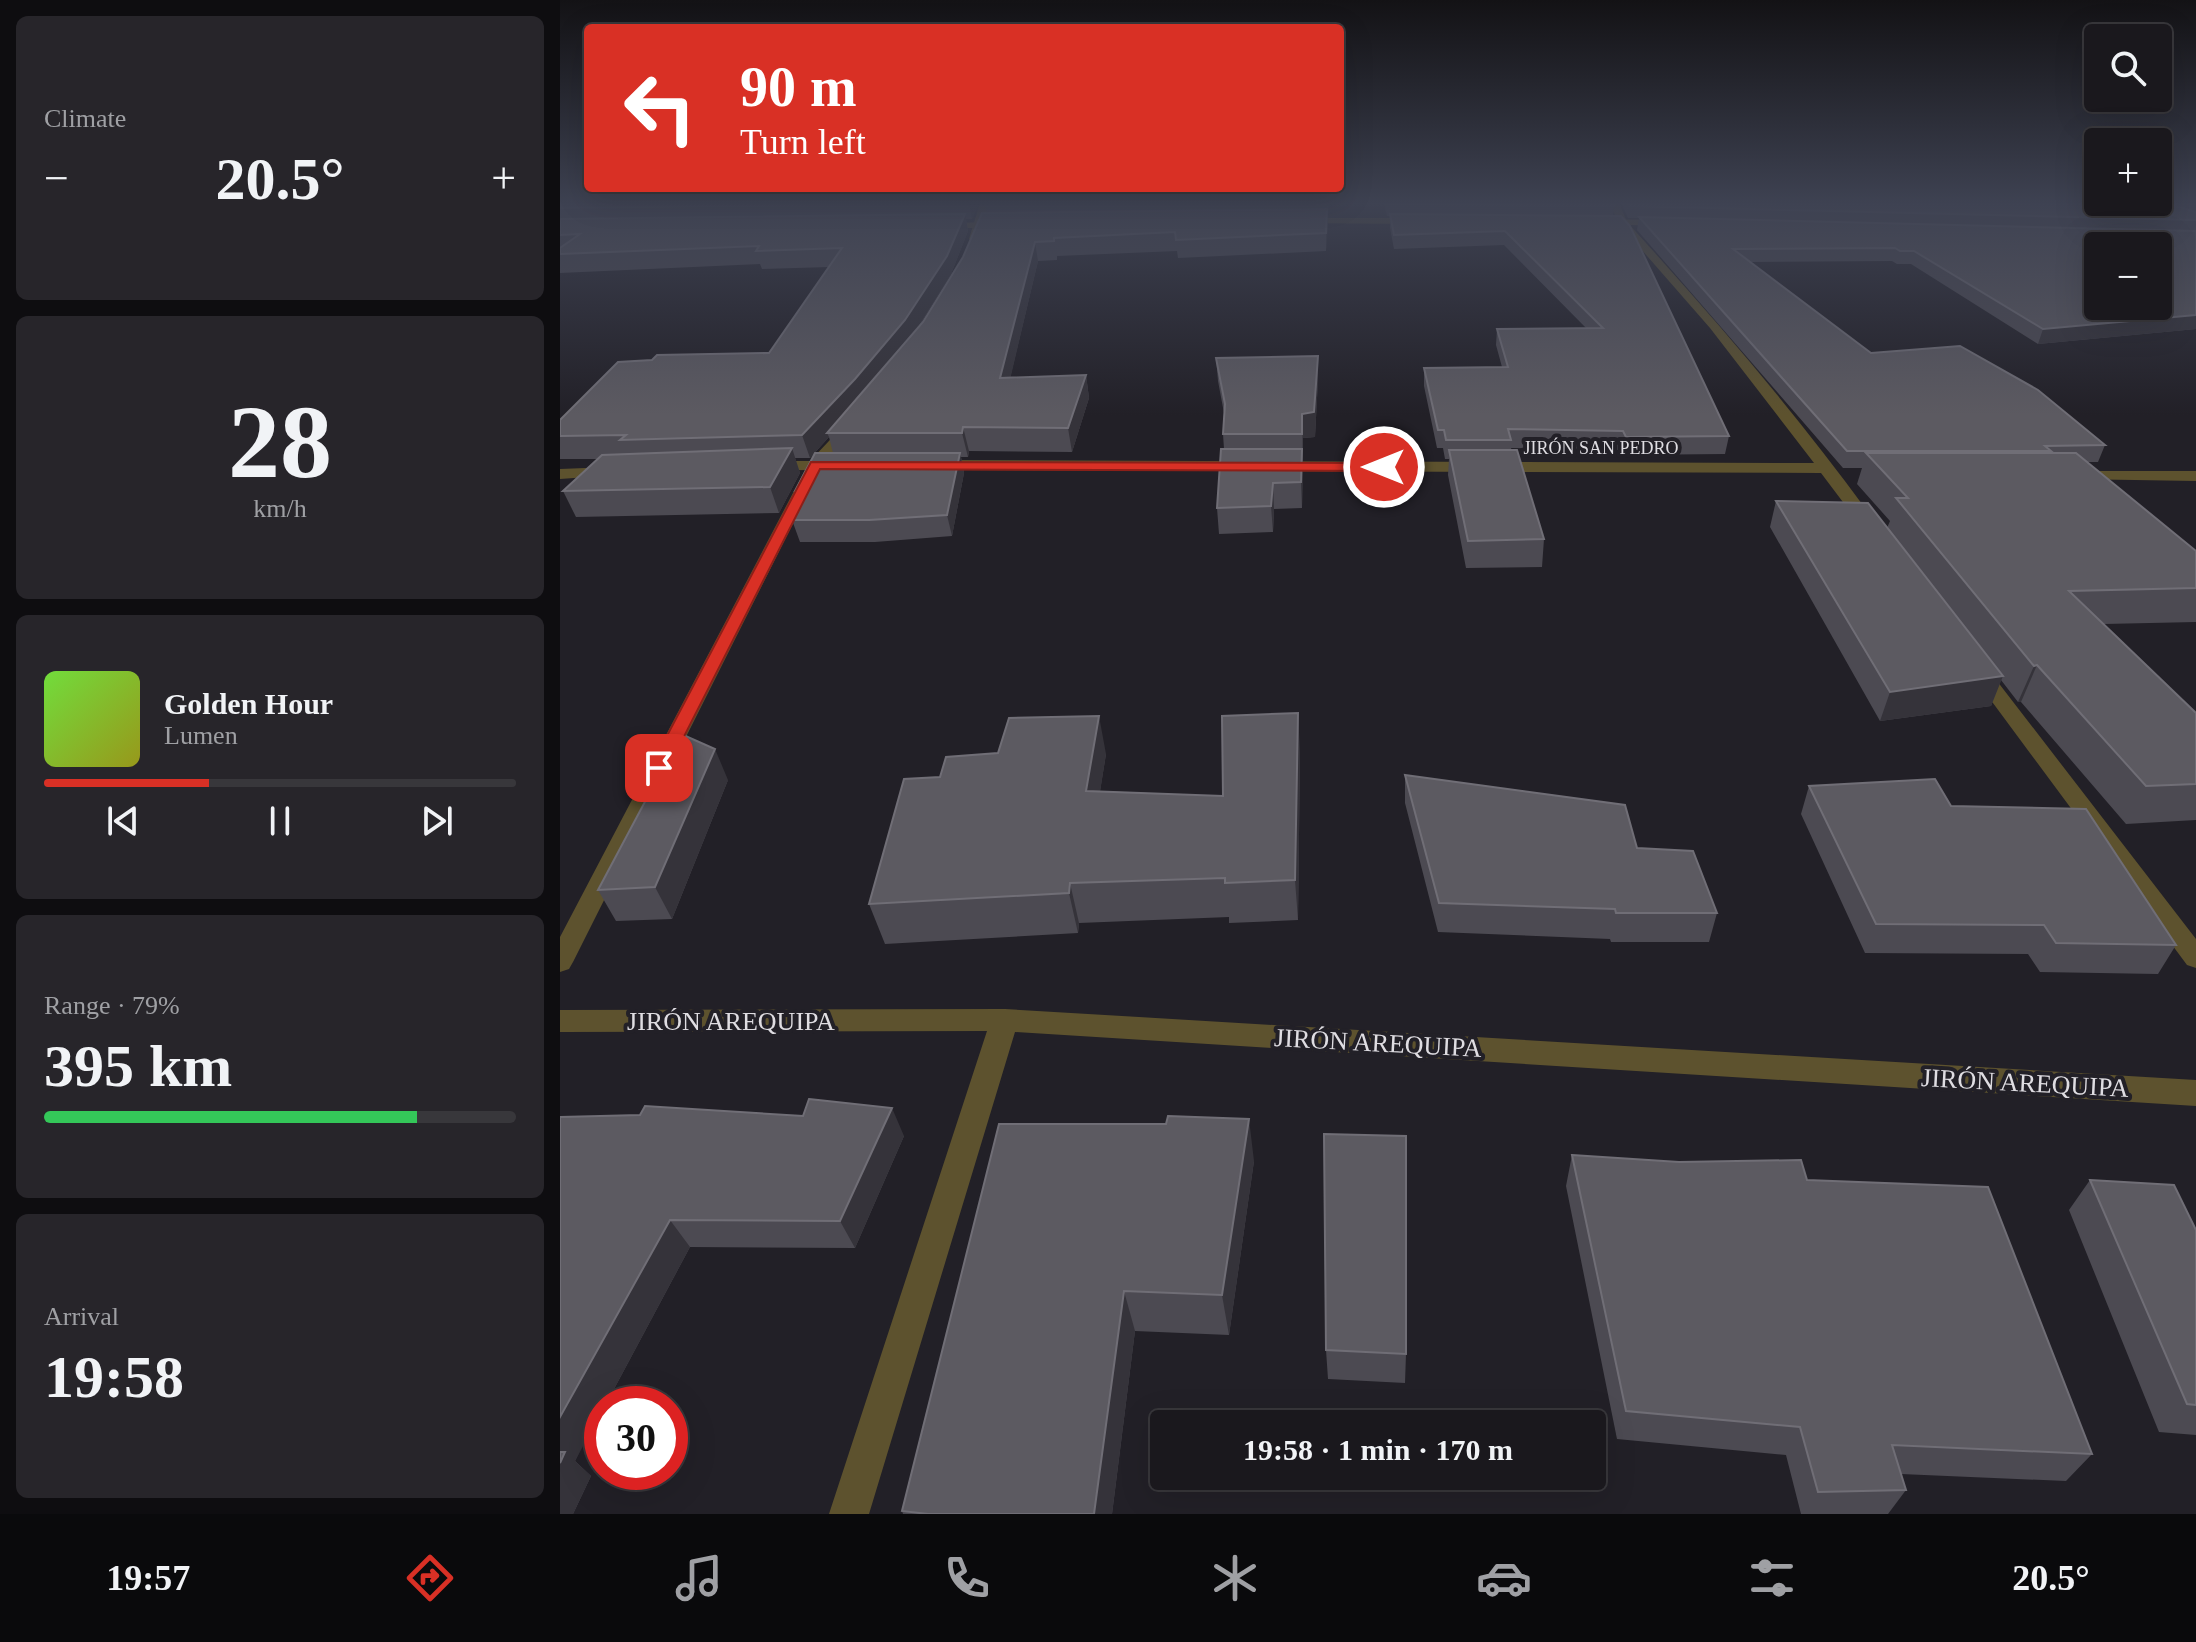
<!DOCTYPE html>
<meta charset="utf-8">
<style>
:root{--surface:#1a181d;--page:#27252a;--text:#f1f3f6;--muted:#9fa0a4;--line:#38373b;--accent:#d93025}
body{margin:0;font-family:Georgia,serif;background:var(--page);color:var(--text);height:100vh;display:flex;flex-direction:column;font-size:30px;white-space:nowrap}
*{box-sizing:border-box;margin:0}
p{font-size:26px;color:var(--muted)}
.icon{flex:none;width:44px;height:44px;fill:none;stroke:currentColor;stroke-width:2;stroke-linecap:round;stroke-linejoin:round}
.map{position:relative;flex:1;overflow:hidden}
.sheet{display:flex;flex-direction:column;gap:16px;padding:16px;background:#0e0d10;width:560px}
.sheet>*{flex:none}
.top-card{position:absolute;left:24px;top:24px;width:760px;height:168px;border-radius:8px;box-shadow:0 8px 32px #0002,0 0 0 2px var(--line);background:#d93025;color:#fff;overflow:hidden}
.controls{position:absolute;left:1524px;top:24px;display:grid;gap:16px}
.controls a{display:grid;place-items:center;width:88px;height:88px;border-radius:8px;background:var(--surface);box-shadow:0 8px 32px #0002,0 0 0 2px var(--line);font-size:40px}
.speed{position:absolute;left:24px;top:1386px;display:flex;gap:16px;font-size:40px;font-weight:700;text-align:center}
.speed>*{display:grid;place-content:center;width:104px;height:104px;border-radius:50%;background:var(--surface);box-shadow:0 8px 32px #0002,0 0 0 2px var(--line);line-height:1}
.speed .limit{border:12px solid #d22;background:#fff;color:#111}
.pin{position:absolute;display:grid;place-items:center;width:68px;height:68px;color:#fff;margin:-34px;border-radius:16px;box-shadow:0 4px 12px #0006}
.me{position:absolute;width:88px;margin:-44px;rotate:270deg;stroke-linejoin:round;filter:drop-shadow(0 0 6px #0008)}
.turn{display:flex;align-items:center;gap:28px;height:168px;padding:0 24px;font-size:36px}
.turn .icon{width:104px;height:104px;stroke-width:2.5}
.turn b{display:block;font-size:56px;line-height:68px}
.big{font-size:60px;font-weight:700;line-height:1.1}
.sheet .tile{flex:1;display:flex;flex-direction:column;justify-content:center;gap:12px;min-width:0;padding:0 28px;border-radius:12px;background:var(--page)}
.sheet .dial{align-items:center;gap:0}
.dial b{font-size:104px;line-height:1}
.song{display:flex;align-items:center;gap:24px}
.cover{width:96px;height:96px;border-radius:12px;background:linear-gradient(135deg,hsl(100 70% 55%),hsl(60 70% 35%))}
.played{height:8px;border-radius:4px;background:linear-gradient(90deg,var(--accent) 35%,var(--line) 35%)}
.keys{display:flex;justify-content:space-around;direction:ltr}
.heat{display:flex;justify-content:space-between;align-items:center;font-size:44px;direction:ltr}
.charge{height:12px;border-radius:6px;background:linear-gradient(90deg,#34c759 79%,var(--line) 0)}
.trip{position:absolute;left:590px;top:1410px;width:456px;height:80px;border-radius:8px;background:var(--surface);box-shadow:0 8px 32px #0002,0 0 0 2px var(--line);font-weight:700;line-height:80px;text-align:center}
.tabs{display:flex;height:128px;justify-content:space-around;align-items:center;background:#0a0a0c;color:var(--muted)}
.tabs .icon{width:56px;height:56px}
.tabs .selected{color:var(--accent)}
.tabs b{font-size:36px;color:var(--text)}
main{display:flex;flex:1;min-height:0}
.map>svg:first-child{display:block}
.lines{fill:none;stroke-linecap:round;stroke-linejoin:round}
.minor{fill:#5d522e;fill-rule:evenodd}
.tertiary{fill:#5d522e;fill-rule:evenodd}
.wall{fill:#4c4a52}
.shaded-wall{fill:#35333a}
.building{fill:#5c5a61;stroke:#706e76;stroke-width:2;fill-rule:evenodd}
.route{fill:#d93025;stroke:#8d1f18;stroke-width:2}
.labels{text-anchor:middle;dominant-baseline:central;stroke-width:8;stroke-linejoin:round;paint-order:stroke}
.far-street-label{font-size:18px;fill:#dfdde2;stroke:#222027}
.near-street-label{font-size:26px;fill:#dfdde2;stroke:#222027}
</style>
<main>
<section class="sheet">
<div class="tile"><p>Climate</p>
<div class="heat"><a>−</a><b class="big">20.5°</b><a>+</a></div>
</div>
<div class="tile dial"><b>28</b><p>km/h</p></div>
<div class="tile">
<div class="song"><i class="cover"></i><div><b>Golden Hour</b><p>Lumen</p></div></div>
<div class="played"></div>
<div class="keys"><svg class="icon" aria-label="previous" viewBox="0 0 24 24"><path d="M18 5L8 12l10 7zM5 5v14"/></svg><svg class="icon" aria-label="pause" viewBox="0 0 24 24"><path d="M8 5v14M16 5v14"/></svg><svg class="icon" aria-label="next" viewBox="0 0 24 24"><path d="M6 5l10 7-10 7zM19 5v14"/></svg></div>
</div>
<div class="tile"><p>Range · 79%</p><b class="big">395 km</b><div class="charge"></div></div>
<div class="tile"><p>Arrival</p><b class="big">19:58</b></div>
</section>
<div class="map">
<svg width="1636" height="1514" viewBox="0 0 1636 1514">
<rect width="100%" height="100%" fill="#222027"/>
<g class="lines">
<path class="minor" d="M 420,203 L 430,203 L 419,239 L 414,242 L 409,239 Z
M 1049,203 L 1059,203 L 1067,222 C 1156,320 1243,421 1318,526 L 1316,530 L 1304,530 L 1261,473 L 373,470 L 365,465 L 373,460 L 1254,463 L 1150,328 L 1060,225 Z
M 291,422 L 298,426 L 267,461 L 279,460 L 287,465 L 279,470 L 260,470 L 13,962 L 9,969 L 0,972 L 0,937 L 245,470 L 209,471 L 201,466 L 209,461 L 250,461 L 286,423 Z
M 51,467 L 56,469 L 56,475 L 0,479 L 0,469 Z
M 1517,471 L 1636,471 L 1636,481 L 1512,479 L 1509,476 Z
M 1420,666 L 1427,668 L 1636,939 L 1636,968 L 1627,965 L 1413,676 L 1410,672 L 1413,668 Z
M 445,1009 L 1636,1080 L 1636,1106 L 455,1032 L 309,1514 L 269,1514 L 427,1031 L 0,1032 L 0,1010 Z"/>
<path class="tertiary" d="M 737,218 L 859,218 L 864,221 L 859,224 L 734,223 Z
M 1037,219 L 1107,220 L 1112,223 L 1107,226 L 1034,224 Z
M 447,222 L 450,227 L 377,229 L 372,226 L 377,223 Z"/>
</g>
<path class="wall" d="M 0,203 L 419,203 L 412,219 L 406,219 L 408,231 L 391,274 L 358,328 L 363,322 L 403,257 L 427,213 L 425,203 L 769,203 L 768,215 L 767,215 L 766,251 L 618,258 L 617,251 L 497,256 L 497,260 L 478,261 L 450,378 L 526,375 L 529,398 L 512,452 L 409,451 L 408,457 L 401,457 L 404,473 L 392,536 L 315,542 L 240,542 L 232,520 L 240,505 L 235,491 L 273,453 L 269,437 L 250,458 L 235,458 L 240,473 L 219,513 L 16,517 L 3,491 L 38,459 L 0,459 L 0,420 L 209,353 L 269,267 L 202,269 L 200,264 L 0,273 Z
M 824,203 L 1053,203 L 1054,206 L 1053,216 L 1169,436 L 1165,454 L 1063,455 L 1061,450 L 951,448 L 984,539 L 982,567 L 906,568 L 888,475 L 889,459 L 885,459 L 883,448 L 877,448 L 864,386 L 864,368 L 942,367 L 936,345 L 937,329 L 1026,328 L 944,245 L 834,249 L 830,228 L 830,216 L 827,216 Z
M 1061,203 L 1636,203 L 1636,329 L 1478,344 L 1351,264 L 1337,264 L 1332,261 L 1190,262 L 1311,353 L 1545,445 L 1538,462 L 1527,462 L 1636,551 L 1636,622 L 1544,624 L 1636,713 L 1636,820 L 1566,824 L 1461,702 L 1458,702 L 1441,680 L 1431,706 L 1320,721 L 1210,527 L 1216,501 L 1327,528 L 1330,521 L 1297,484 L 1302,468 L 1283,468 L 1077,230 L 1079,218 L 1068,218 Z
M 656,358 L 758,379 L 755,437 L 743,438 L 742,508 L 714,509 L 713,532 L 659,534 L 657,508 L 664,449 L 663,434 L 664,413 L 658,381 Z
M 740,751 L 738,920 L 669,923 L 669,917 L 519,923 L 518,933 L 325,944 L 309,904 L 380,777 L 546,754 L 540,791 L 663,796 Z
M 845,775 L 1077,848 L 1157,913 L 1149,942 L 1051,942 L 1050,939 L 878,932 L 845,803 Z
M 168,780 L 112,919 L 56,921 L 38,890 Z
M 1249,786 L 1391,806 L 1616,945 L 1598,974 L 1480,972 L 1468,954 L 1305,953 L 1241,814 Z
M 80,1115 L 344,1136 L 295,1248 L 130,1247 L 46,1404 L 42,1404 L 15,1461 L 31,1476 L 13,1514 L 0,1514 Z
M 1012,1155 L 1247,1180 L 1532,1454 L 1506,1481 L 1341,1474 L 1346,1490 L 1328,1514 L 1241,1514 L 1226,1455 L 1057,1439 L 1006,1186 Z
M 694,1161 L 669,1335 L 575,1331 L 552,1514 L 343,1514 L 342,1511 Z
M 1530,1180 L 1636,1230 L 1636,1435 L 1599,1432 L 1509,1210 Z
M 766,1350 L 846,1354 L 845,1383 L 768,1379 Z"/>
<path class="shaded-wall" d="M 409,203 L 419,203 L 412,219 Z
M 767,209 L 768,227 L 766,251 L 766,233 Z
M 405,214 L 408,231 L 391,274 L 350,340 L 267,433 L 269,437 L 250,458 L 242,435 Z
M 475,242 L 478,261 L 445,401 L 440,378 Z
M 1636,315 L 1636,329 L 1478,344 L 1483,329 Z
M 758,356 L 758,379 L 755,437 L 743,438 L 743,458 L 742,414 Z
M 526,375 L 529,398 L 512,452 L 508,428 Z
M 403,427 L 409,451 L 408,457 L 402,433 Z
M 232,448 L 240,473 L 219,513 L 210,487 Z
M 742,449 L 743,474 L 742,508 L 741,482 Z
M 400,453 L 404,473 L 392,536 L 387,515 Z
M 713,483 L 714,509 L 713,532 L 711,506 Z
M 1477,665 L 1461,702 L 1458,702 L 1474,666 Z
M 1443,676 L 1431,706 L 1320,721 L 1330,692 Z
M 738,713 L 740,751 L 738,920 L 735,880 Z
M 539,716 L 546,754 L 534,830 L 526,791 Z
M 155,749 L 168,780 L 112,919 L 95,887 Z
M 510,883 L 519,923 L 518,933 L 509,893 Z
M 332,1108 L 344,1136 L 295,1248 L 280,1221 Z
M 689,1119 L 694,1161 L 669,1335 L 662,1295 Z
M 110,1220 L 130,1247 L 46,1404 L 42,1404 L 42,1411 L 15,1461 L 31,1476 L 13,1514 L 0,1514 L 0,1417 Z
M 564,1291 L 575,1331 L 552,1514 L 534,1514 Z"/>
<path class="building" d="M 0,203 L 360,203 L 0,208 Z
M 827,203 L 1053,203 L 1054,206 L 827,204 Z
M 1068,203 L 1607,203 L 1636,212 L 1636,220 L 1070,206 Z
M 767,209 L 766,233 L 616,240 L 615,232 L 494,238 L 494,241 L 475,242 L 440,378 L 526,375 L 508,428 L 403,427 L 402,433 L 267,433 L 363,322 L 403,257 L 422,213 Z
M 405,214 L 387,256 L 345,320 L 295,379 L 242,435 L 60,440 L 66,435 L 0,436 L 0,420 L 58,362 L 92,360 L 97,355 L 209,353 L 282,248 L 196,251 L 199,246 L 0,254 L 0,248 L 20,234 L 0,235 L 0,219 Z
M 830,214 L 1061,216 L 1070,226 L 1169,436 L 1066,437 L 1063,431 L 948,429 L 951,440 L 886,440 L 884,430 L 878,430 L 864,368 L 948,367 L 937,329 L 1043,328 L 945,231 L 834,235 Z
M 1079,217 L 1636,231 L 1636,315 L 1483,329 L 1354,251 L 1340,251 L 1335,248 L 1173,249 L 1311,353 L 1400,346 L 1478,390 L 1545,445 L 1485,446 L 1491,451 L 1287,451 ZM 1538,246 L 1598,246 L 1598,306 L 1538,306 Z
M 758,356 L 754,412 L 742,414 L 742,434 L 663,434 L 665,404 L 656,358 Z
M 232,448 L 210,487 L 3,491 L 42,455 Z
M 661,449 L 742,449 L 741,482 L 713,483 L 711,506 L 657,508 Z
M 889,450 L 957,450 L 984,539 L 908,541 Z
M 255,453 L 400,453 L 387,515 L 309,520 L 232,520 L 247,491 L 235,491 Z
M 1306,453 L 1516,453 L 1636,551 L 1636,588 L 1509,591 L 1636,713 L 1636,784 L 1586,786 L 1477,665 L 1474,666 L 1336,498 L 1348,498 Z
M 1216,501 L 1308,503 L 1443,676 L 1330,692 Z
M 738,713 L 735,880 L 665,883 L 665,878 L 510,883 L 509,893 L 309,904 L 344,779 L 380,777 L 386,757 L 438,753 L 449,718 L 539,716 L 526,791 L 663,796 L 662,716 Z
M 121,734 L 155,749 L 95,887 L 38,890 Z
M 845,775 L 1065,805 L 1077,848 L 1133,851 L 1157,913 L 1056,913 L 1055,909 L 879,903 Z
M 1375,779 L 1391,806 L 1526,809 L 1616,945 L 1496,943 L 1484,925 L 1316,924 L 1249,786 Z
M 249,1099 L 332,1108 L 280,1221 L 110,1220 L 0,1417 L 0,1117 L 80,1115 L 85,1106 L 243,1116 Z
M 608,1116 L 689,1119 L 662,1295 L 564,1291 L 534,1514 L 368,1514 L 342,1511 L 439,1124 L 606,1124 Z
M 764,1134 L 846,1136 L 846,1354 L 766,1350 Z
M 1012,1155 L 1119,1162 L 1241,1160 L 1247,1180 L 1428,1187 L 1532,1454 L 1332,1445 L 1346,1490 L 1258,1492 L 1240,1427 L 1066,1411 Z
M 1530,1180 L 1614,1185 L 1636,1230 L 1636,1405 L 1627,1404 Z
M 0,1452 L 5,1452 L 0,1463 Z"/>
<linearGradient id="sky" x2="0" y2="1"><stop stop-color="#131215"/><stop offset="0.49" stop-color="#3e4252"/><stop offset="1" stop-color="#3e4252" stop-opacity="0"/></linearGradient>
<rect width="1636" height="415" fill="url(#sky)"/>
<path class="route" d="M 251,462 L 824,463 L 830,467 L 824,471 L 260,469 L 108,768 L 99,774 L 93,773 L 90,768 Z"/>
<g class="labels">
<g class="far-street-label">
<text x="1041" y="448">JIRÓN SAN PEDRO</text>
</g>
<g class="near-street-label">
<text x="171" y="1021">JIRÓN AREQUIPA</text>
<text transform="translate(818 1043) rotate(3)">JIRÓN AREQUIPA</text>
<text transform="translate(1465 1083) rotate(3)">JIRÓN AREQUIPA</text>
</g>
</g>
</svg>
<div class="controls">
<a><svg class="icon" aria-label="search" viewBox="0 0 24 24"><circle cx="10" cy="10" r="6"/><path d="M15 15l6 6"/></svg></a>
<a>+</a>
<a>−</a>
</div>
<div class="speed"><div class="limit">30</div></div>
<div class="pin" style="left:99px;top:768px;background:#d93025"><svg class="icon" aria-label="arrive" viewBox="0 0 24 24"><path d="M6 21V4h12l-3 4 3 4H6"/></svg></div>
<svg class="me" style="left:824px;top:467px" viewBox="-20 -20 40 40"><circle r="17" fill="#d93025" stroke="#fff" stroke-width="3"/><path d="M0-11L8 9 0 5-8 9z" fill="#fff"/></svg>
<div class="trip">19:58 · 1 min · 170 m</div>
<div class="top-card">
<div class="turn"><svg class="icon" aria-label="left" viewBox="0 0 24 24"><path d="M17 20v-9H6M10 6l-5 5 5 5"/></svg><div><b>90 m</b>Turn left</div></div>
</div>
</div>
</main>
<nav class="tabs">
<b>19:57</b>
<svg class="icon selected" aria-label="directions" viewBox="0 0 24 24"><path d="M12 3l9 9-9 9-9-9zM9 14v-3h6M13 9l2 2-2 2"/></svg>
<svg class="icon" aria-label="music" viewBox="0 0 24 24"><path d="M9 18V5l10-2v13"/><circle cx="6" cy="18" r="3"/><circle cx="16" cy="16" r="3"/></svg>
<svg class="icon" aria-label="phone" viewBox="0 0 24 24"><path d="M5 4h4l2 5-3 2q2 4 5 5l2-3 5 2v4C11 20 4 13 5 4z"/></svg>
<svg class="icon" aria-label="climate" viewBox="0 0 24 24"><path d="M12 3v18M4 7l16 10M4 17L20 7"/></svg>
<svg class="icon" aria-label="car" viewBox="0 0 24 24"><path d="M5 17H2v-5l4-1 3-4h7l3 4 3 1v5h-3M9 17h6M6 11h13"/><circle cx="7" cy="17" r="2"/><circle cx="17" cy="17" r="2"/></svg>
<svg class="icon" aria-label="filters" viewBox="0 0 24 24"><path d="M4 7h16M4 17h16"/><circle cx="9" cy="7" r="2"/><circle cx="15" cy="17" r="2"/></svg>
<b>20.5°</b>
</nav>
